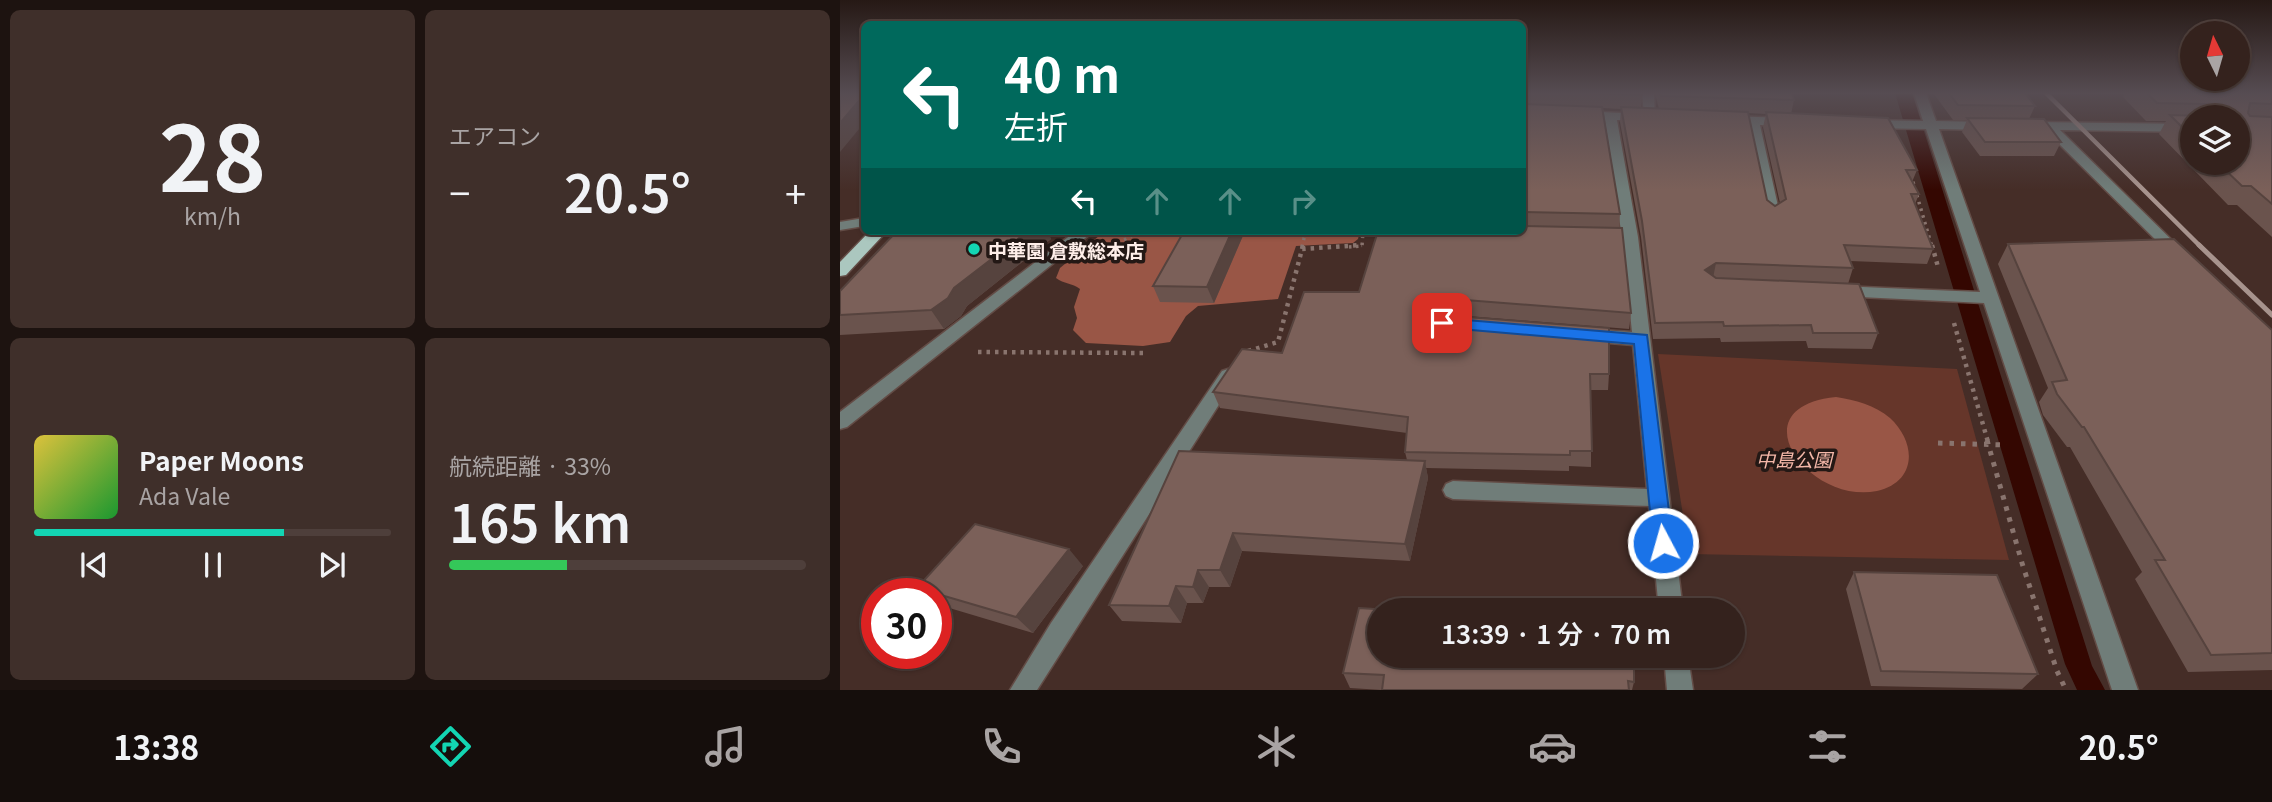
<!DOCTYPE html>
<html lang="ja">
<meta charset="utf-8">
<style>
:root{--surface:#34221d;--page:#3f2f2a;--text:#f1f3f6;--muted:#a9a4a4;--line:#4e3f3b;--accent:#13d5b3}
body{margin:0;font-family:Georgia,"Noto Sans JP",serif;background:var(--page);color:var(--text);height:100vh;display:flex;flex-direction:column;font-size:26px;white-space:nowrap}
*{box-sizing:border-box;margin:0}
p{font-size:23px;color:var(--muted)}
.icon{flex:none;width:38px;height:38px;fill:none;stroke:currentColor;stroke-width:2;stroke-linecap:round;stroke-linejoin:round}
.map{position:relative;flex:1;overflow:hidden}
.details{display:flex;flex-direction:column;gap:10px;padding:10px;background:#1d1310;width:840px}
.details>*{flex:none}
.top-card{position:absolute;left:21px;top:21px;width:665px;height:214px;border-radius:10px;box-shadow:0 2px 5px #0004,0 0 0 2px var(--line);background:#00695c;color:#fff;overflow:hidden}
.needle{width:46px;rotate:355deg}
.tools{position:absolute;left:1340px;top:21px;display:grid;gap:14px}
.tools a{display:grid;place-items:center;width:70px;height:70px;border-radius:50%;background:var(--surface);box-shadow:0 2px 5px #0004,0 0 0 2px var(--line);font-size:35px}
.speed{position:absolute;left:21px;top:578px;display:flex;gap:14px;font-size:35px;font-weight:700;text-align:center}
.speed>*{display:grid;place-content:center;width:91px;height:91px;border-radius:50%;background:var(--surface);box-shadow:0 2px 5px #0004,0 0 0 2px var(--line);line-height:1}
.speed .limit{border:10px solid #d22;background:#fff;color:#111}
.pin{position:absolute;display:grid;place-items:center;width:60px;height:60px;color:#fff;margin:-30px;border-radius:14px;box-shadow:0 4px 10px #0006}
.me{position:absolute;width:77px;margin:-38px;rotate:354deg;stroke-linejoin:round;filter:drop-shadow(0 0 5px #0008)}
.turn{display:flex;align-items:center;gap:24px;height:147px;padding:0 28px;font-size:32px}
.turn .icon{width:91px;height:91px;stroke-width:2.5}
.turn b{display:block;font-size:49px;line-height:60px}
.lanes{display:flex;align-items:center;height:66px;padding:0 28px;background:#0003;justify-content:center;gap:35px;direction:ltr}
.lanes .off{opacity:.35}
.big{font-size:52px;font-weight:600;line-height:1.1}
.details .tile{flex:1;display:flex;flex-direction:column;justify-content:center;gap:10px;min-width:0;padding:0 24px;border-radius:10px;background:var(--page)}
.details .dial{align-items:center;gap:0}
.dial b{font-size:91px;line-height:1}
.song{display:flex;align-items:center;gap:21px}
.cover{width:84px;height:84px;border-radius:10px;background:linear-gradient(135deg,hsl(50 70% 55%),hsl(130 70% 35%))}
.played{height:7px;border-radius:4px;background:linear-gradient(90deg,var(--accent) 70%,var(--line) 70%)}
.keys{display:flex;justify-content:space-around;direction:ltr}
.heat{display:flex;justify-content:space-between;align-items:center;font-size:38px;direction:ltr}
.charge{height:10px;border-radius:5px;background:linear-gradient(90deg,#34c759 33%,var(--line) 0)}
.details .tiles{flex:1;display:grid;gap:10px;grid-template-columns:repeat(2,1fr)}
.trip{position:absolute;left:527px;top:598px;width:378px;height:70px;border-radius:35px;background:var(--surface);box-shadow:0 2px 5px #0004,0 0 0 2px var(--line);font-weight:600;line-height:70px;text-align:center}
.menu{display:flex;height:112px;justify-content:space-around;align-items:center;background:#150e0c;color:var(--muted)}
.menu .icon{width:49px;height:49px}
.menu .active{color:var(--accent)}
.menu b{font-size:32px;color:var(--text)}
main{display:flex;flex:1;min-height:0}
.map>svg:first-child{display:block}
.green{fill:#66362a}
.forest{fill:#995646}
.water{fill:#340701}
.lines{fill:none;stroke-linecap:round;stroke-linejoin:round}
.minor-casing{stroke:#634c46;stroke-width:3}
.major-casing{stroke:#634c46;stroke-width:3}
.path-far2{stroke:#89746e;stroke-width:3.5;stroke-dasharray:2.5 4.5;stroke-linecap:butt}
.path-far1{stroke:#89746e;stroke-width:4.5;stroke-dasharray:3.5 5;stroke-linecap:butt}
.path{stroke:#89746e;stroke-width:5;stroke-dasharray:4.5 7;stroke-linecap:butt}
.minor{fill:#707d79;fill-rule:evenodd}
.major{fill:#abc7bf;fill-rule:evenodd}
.rail-far1{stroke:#a7938d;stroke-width:4.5}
.rail{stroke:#a7938d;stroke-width:5}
.wall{fill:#6a534d;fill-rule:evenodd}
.shaded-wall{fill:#56433e}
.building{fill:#7b6059;stroke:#56433e;stroke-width:2}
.route{fill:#1a73e8;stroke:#114b97;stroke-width:2}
.poi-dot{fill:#13d5b3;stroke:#231815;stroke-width:2.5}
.labels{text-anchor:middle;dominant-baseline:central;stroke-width:7;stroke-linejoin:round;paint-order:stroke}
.poi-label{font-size:19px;font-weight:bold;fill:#feeee9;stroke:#231815;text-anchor:start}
.park-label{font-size:19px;font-style:italic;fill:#f4b7a8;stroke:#231815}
</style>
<main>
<section class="details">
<div class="tiles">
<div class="tile dial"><b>28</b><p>km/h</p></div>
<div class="tile"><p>エアコン</p>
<div class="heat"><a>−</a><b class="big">20.5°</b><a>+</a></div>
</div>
<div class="tile">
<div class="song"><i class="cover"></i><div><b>Paper Moons</b><p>Ada Vale</p></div></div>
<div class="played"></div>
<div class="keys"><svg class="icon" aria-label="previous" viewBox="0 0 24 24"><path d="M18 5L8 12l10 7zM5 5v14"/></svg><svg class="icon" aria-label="pause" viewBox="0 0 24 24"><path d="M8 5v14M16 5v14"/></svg><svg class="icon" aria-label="next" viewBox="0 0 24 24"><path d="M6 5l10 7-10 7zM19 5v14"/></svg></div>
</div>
<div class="tile"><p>航続距離 · 33%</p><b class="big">165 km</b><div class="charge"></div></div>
</div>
</section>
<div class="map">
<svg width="1432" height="690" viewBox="0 0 1432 690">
<rect width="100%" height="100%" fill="#452d27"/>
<path class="green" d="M 818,354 L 1117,369 L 1169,560 L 849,554 Z"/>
<path class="forest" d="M 265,231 L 520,231 L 518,239 L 513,243 L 456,246 L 438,299 L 358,306 L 346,316 L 330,342 L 303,346 L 246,343 L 233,330 L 237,318 L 234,307 L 240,289 C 232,283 224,284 216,278 L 220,268 Z
M 996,397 C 1015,400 1035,405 1050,418 C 1077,443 1077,482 1037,491 C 969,505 896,407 996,397 Z"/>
<path class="water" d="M 1055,93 L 1072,93 L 1252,666 L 1265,690 L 1237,690 L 1225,664 Z"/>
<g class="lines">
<defs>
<path id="minor" d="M 802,93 L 814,93 L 815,120 L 777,120 L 798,237 L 843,611 L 819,611 L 809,506 L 613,499 L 606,496 L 603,490 L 606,484 L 613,481 L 807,489 L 793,345 L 745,341 L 736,335 L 745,329 L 792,332 L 782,237 L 764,120 L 740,119 L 734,115 L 740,111 L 804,114 Z
M 1074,93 L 1086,93 L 1096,121 L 1146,122 L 1152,126 L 1146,130 L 1099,129 L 1298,690 L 1272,690 L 1144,303 L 999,296 L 991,291 L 999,286 L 1140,292 L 1086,129 L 1027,128 L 1021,124 L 1027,120 L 1083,121 Z
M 887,116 L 947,118 L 953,122 L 947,126 L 920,125 L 940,215 L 938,218 L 928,218 L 926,215 L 907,124 L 883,123 L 883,117 Z
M 1185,122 L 1353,124 L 1353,132 L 1220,130 L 1345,253 L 1348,256 L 1345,259 L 1335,259 L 1205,130 L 1181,129 L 1179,126 Z
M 24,218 L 24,226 L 0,230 L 0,222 Z
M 236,231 L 254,231 L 7,427 L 0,429 L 0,412 Z
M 388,369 L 394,371 L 397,376 L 394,381 L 197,690 L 170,690 L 211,623 L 382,371 Z
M 824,656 L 848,656 L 853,690 L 827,690 Z"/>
<path id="major" d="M 30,231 L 47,231 L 6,275 L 0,276 L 0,262 Z"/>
</defs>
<use href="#minor" class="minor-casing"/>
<use href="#major" class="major-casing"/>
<path class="path-far2" d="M 1071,175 L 1092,247
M 272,247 L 300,231
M 462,247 L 465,234
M 509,247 L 522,246 L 523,231"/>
<path class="path-far1" d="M 1092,245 L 1098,267
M 270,248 L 275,245
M 462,249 L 463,245
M 1114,323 L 1148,442
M 408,351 L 438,342 L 462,249 L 522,245
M 138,352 L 306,353"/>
<path class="path" d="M 1147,440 L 1182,563 L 1217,671 L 1226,690
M 1098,443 L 1167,445"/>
<use href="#minor" class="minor"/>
<use href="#major" class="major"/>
<path class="rail-far1" d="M 1206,93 L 1361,247"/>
<path class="rail" d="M 1359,245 L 1432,315"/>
</g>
<path class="wall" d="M 682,93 L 802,93 L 801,108 L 819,109 L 815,93 L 952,93 L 954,100 L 951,114 L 1077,170 L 1072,182 L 1079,194 L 1075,204 L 1093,249 L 1087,264 L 1010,261 L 1013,268 L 1008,284 L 1038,333 L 1032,349 L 968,348 L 966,341 L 881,342 L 880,338 L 813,339 L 801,237 L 780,122 L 781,109 L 763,108 L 780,214 L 779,228 L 791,313 L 789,329 L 602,314 L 600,316 L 769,374 L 768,390 L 751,390 L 751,467 L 729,466 L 729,471 L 586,468 L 588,478 L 570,561 L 402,551 L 390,587 L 369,587 L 363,603 L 347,603 L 341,623 L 282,621 L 269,605 L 339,451 L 567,460 L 565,452 L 567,433 L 380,408 L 373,392 L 442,353 L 519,292 L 682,231 ZM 908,113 L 926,114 L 923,127 L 940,203 L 935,206 L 927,200 Z
M 1094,93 L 1185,93 L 1195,106 L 1189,119 L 1221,142 L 1214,156 L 1140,156 L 1122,132 L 1127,120 L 1113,120 L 1094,94 Z
M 1285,93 L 1432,93 L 1432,237 L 1397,205 L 1388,205 L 1319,134 L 1326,121 L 1306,121 L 1283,97 ZM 1353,117 L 1398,163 L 1353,163 Z
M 57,231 L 207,231 L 211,239 L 127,306 L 121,316 L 104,329 L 0,335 L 0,291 Z
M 349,231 L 405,231 L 374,303 L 320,302 L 313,286 Z
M 1168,244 L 1432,330 L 1432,670 L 1348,672 L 1295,579 L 1302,572 L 1230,447 L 1227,447 L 1203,415 L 1199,402 L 1208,388 L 1158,264 Z
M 243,566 L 193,633 L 96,604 L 96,593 L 84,593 L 77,588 Z
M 1014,572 L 1198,674 L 1182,689 L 1031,686 L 1006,589 Z
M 503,673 L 794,682 L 792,690 L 542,690 L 510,688 Z"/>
<path class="shaded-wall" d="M 24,95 L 24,123 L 0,152 L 0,123 Z
M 188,231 L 207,231 L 211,239 L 127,306 L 121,316 L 104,329 L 91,310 L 114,288 Z
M 392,231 L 405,231 L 374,303 L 367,287 Z
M 876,263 L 873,278 L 865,270 Z
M 600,298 L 602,314 L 591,322 L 588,306 Z
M 585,461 L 588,478 L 570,561 L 565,544 Z
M 393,533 L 402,551 L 390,587 L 380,570 Z
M 229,549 L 243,566 L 193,633 L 176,617 Z
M 358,570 L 369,587 L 363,603 L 353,587 Z
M 336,586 L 347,603 L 341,623 L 329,606 Z"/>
<path class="building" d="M 0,93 L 24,93 L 24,95 L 0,123 Z
M 745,93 L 802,93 L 802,95 Z
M 820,93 L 952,93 L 954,100 L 821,96 Z
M 1109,93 L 1185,93 L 1195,106 L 1118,105 Z
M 1307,93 L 1432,93 L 1432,104 L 1410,103 L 1408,113 L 1410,116 L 1432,117 L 1432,204 L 1411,186 L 1402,186 L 1378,163 L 1398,163 L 1398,117 L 1353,117 L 1353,138 L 1330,115 L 1365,116 L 1367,113 L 1366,104 L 1317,103 Z
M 682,104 L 762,107 L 780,214 L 682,212 Z
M 781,107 L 908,112 L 927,200 L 935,206 L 946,199 L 926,112 L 1048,118 L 1077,170 L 1066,170 L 1079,194 L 1071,194 L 1093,249 L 1004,245 L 1013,268 L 876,263 L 865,270 L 876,278 L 1019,284 L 1038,333 L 973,333 L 971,325 L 884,326 L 883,322 L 815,323 L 802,221 Z
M 1127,118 L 1204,119 L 1221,142 L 1145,142 Z
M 682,226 L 782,228 L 791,313 L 600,298 L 588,306 L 600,315 L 769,328 L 769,374 L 750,374 L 752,451 L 730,451 L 730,455 L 565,452 L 568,417 L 373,392 L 402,349 L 442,353 L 464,292 L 519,292 L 538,231 L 682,231 Z
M 57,231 L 188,231 L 114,288 L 108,298 L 91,310 L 0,315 L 0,291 Z
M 349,231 L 392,231 L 367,287 L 313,286 L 343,233 L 348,233 Z
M 1334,239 L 1432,330 L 1432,653 L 1371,655 L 1315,560 L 1325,560 L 1244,427 L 1242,427 L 1217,394 L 1212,382 L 1227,380 L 1168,244 Z
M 339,451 L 585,461 L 565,544 L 393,533 L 380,570 L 358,570 L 353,587 L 336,586 L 329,606 L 269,605 Z
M 135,524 L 229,549 L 176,617 L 77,588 Z
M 1014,572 L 1157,575 L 1198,674 L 1041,671 Z
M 519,608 L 567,611 L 539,611 L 539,656 L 794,656 L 794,682 L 788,681 L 789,690 L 542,690 L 544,675 L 503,673 Z"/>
<linearGradient id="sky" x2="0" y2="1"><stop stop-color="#261915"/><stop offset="0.49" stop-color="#564c52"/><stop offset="1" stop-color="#564c52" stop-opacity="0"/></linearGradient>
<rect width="1432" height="190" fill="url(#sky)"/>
<path class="route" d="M 602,318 L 807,335 L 833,543 L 830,549 L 823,552 L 816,549 L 813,543 L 794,344 L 597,327 L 595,323 Z"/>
<circle class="poi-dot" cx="134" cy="249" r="7"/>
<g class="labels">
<g class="poi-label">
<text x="148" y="249">中華園 倉敷総本店</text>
</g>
<g class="park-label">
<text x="954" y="458">中島公園</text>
</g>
</g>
</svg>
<div class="tools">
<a><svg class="needle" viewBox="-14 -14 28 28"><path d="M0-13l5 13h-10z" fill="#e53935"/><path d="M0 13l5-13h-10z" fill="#a9a4a4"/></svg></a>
<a><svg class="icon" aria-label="layers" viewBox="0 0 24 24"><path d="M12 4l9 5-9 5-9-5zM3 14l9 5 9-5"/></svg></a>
</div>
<div class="speed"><div class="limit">30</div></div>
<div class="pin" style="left:602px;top:323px;background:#d93025"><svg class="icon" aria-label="arrive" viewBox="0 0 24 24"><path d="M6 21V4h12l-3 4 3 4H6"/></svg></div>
<svg class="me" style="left:823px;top:543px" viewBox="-20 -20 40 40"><circle r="17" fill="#1a73e8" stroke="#fff" stroke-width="3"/><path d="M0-11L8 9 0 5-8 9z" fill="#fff"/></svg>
<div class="trip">13:39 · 1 分 · 70 m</div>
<div class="top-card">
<div class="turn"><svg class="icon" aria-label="left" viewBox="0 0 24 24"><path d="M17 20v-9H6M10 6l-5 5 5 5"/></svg><div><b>40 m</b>左折</div></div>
<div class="lanes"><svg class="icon" aria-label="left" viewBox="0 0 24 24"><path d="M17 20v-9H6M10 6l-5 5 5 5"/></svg><svg class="icon off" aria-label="ahead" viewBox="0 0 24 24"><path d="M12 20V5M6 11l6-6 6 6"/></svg><svg class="icon off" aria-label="ahead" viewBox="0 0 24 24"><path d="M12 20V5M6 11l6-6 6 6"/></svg><svg class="icon off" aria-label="right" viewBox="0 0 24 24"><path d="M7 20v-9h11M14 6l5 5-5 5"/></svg></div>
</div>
</div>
</main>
<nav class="menu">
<b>13:38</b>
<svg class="icon active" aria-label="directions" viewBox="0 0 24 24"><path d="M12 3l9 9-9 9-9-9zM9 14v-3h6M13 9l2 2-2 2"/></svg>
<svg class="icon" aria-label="music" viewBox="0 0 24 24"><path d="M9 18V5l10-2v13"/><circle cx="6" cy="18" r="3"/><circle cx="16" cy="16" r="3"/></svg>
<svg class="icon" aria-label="phone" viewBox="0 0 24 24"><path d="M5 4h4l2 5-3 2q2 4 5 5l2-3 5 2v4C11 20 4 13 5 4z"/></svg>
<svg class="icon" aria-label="climate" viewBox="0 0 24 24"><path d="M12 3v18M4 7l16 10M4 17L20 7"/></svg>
<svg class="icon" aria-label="car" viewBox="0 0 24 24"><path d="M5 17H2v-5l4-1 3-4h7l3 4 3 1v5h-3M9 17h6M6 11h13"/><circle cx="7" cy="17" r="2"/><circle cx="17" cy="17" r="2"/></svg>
<svg class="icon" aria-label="filters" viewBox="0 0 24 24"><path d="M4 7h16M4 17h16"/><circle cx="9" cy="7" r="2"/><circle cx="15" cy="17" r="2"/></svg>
<b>20.5°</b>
</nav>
